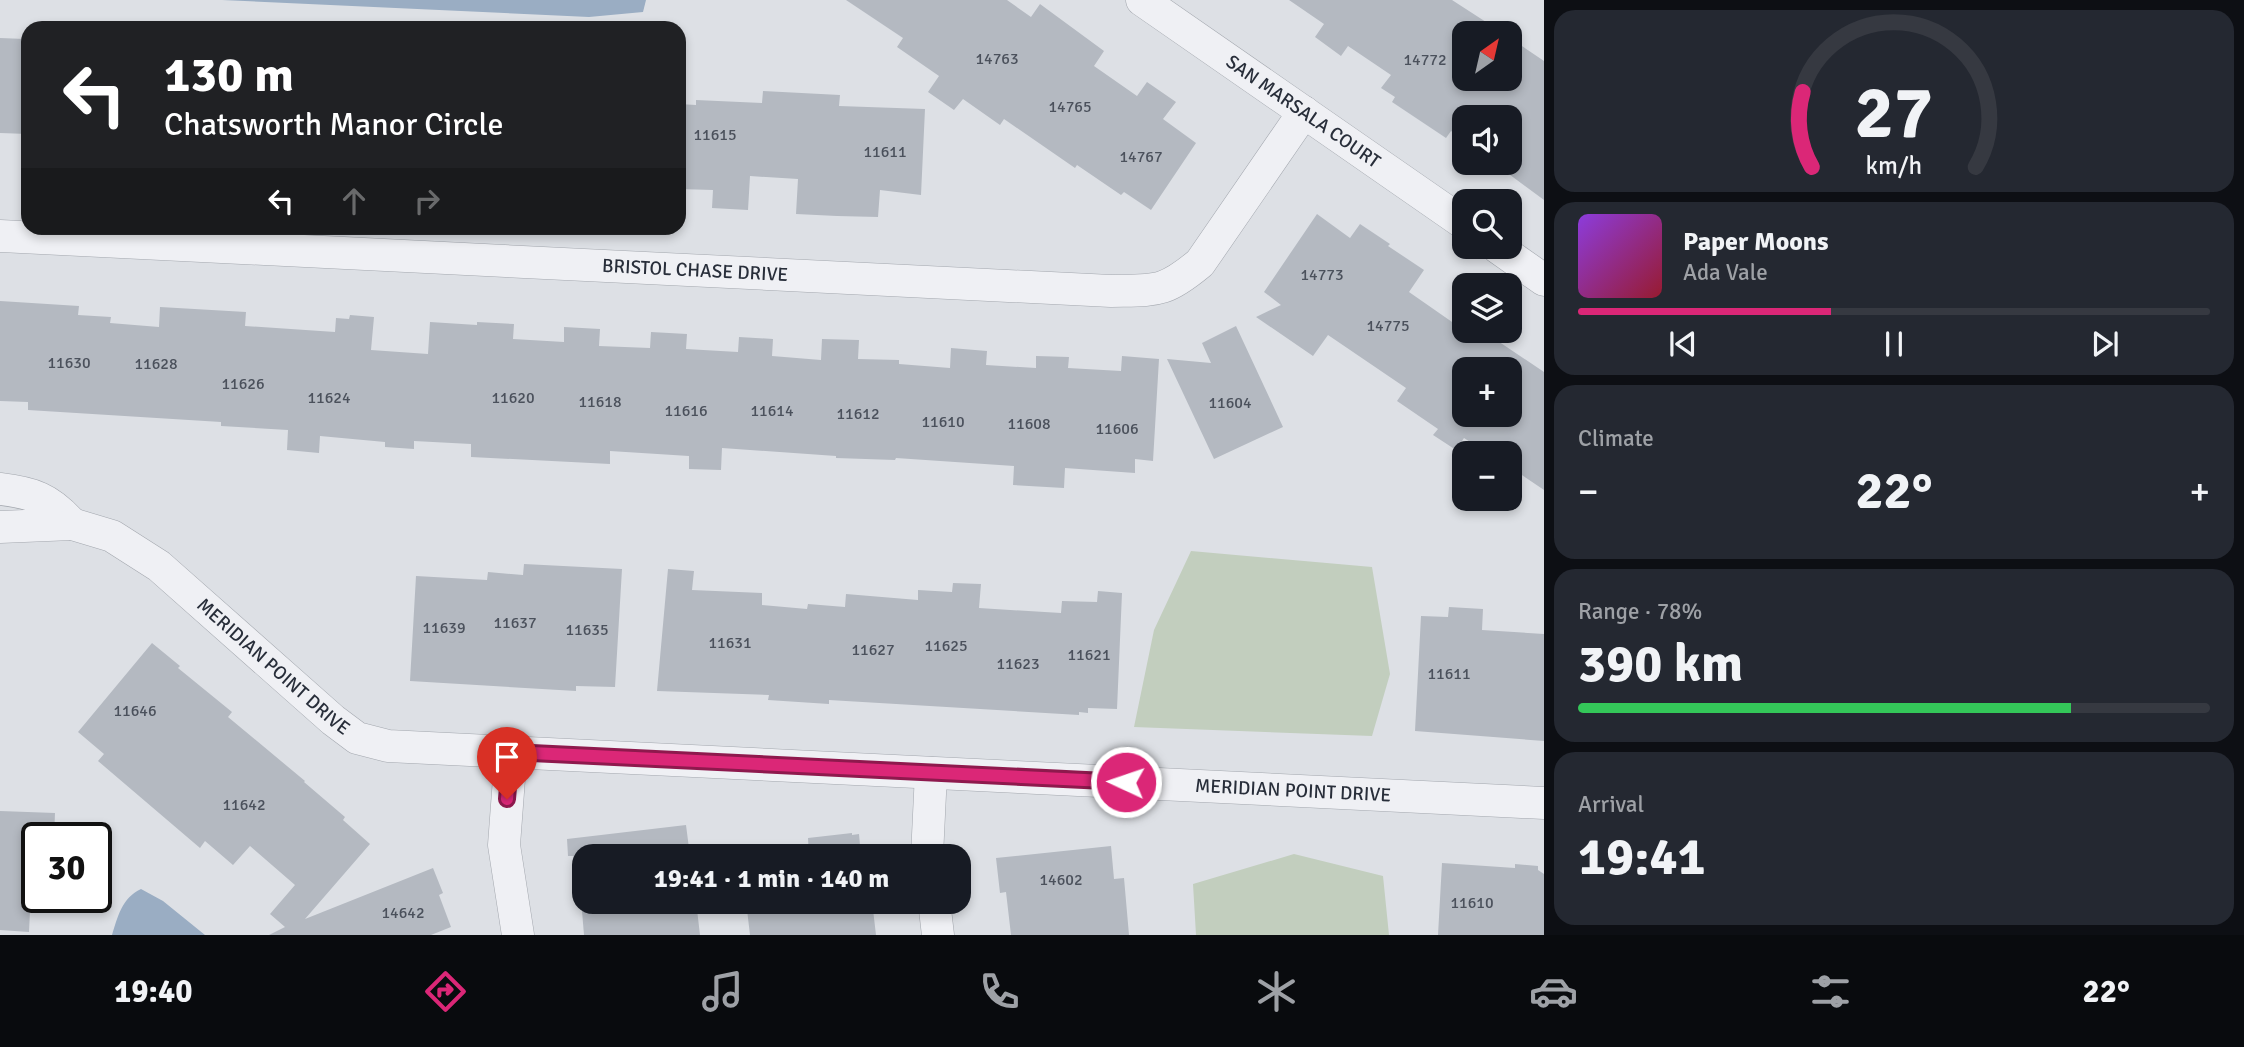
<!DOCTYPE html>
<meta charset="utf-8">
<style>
:root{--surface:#171b24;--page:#242831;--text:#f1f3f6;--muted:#9ea1a6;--line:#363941;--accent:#db2777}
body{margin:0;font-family:Signika,sans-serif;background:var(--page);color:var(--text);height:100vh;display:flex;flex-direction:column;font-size:26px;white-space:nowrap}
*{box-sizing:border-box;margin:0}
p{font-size:23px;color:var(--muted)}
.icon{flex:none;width:38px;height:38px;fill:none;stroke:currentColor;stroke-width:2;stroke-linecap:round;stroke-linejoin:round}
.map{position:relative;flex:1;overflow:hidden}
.sheet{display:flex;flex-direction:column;gap:10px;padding:10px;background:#0d0f14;width:700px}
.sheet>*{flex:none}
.guide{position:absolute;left:21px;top:21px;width:665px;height:214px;border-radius:21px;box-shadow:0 4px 10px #0003;background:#202124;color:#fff;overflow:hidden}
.needle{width:46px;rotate:34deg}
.controls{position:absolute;left:1452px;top:21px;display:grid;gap:14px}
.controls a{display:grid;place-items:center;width:70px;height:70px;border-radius:14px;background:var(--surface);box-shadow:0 4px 10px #0003;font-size:35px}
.speed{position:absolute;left:21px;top:822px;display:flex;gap:14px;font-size:35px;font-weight:700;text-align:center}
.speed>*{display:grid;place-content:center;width:91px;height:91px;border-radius:50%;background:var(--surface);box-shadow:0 4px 10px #0003;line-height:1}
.speed .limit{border:4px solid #111;border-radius:10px;background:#fff;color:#111}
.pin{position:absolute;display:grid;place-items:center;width:60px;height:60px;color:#fff;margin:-72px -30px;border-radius:50% 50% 50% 0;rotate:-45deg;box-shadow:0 0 7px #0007}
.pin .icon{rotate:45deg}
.me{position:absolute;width:77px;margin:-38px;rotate:273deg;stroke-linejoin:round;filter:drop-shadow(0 0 5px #0008)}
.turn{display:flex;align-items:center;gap:24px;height:147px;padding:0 28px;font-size:32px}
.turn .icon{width:91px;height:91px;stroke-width:2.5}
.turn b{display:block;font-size:49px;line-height:60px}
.lanes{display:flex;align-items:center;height:66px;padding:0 28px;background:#0003;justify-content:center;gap:35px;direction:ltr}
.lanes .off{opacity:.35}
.big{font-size:52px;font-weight:700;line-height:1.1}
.sheet .widget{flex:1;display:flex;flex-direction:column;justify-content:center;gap:10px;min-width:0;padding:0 24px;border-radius:21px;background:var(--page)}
.sheet .dial{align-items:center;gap:0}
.dial svg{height:182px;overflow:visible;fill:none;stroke:var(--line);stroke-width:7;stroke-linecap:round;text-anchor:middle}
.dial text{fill:var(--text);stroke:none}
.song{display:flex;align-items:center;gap:21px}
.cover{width:84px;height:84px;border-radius:10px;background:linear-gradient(135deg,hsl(270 70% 55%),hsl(350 70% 35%))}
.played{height:7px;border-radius:4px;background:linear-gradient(90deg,var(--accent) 40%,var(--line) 40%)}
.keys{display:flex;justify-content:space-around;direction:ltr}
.heat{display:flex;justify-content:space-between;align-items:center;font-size:38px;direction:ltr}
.charge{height:10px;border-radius:5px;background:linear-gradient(90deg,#34c759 78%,var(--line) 0)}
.trip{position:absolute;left:572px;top:844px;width:399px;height:70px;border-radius:21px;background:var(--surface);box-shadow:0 4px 10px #0003;font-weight:700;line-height:70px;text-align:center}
.tab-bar{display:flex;height:112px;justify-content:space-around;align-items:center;background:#090b0e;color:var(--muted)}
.tab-bar .icon{width:49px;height:49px}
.tab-bar .current{color:var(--accent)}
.tab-bar b{font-size:32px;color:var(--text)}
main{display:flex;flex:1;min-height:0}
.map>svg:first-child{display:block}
.green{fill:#c2cebe}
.water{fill:#9aadc3}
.building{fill:#b4b9c1;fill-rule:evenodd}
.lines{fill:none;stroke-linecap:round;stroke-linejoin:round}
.minor-casing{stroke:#a3a7ae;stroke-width:33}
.minor{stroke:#eff0f4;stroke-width:32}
.route-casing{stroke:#8e194d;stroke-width:18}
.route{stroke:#db2777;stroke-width:12}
.labels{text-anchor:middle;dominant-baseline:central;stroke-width:7;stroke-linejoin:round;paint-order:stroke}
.number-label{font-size:16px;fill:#4b515c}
.street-label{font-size:19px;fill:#282e3a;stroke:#eceff3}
</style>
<main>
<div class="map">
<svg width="1544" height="935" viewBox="0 0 1544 935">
<rect width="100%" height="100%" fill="#dde0e5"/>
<path class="green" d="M 1191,551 L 1372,567 L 1390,674 L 1372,736 L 1134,727 L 1154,630 Z
M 1294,854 L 1383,876 L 1389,935 L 1196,935 L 1193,884 Z"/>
<path class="water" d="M 222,0 L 646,0 L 643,12 L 589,17 Z
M 141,889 L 163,901 L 205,935 L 112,935 C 118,916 122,898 141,889 Z"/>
<path class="building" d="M 846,0 L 1007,0 L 1031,17 L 1040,4 L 1104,51 L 1094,66 L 1137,96 L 1147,82 L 1176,102 L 1163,119 L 1196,143 L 1151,210 L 1124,192 L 1121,195 L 1077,165 L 1075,168 L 1004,119 L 1000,125 L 963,99 L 954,110 L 928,92 L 939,76 L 897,47 L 903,38 Z
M 1289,0 L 1452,0 L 1503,33 L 1465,33 L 1465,79 L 1510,79 L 1510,38 L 1544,61 L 1544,200 L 1494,163 L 1510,163 L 1510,117 L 1465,117 L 1465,141 L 1451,131 L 1446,138 L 1392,102 L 1395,97 L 1381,88 L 1391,75 L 1348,46 L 1341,56 L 1315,37 L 1324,24 Z
M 0,38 L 25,39 L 24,64 L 28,65 L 28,134 L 0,133 Z
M 763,91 L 840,95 L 839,106 L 925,109 L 921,195 L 880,190 L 878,217 L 837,216 L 796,214 L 798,179 L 750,176 L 748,210 L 712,208 L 713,190 L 679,189 L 679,104 L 696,105 L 696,100 L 762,103 Z
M 1317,214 L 1350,238 L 1360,224 L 1390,244 L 1388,246 L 1424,270 L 1409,292 L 1465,331 L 1483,331 L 1544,372 L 1544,490 L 1510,467 L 1510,453 L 1487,453 L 1464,438 L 1456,450 L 1433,435 L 1438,429 L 1397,401 L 1406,388 L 1328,335 L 1313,356 L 1256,317 L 1281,305 L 1264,292 ZM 1465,369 L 1510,369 L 1510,415 L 1465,415 Z
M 0,301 L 79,306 L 78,315 L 111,317 L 110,323 L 159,327 L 160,307 L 246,312 L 245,326 L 335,332 L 336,318 L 349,319 L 350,315 L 374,317 L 371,350 L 428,354 L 430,322 L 477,325 L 477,322 L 514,324 L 513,339 L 564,342 L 564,327 L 600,329 L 599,346 L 650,348 L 651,332 L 687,334 L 686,349 L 738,352 L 739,337 L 773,339 L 772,356 L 821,360 L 822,339 L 859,340 L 858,359 L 899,360 L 899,364 L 950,368 L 951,348 L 987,351 L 986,365 L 1036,368 L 1036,356 L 1069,357 L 1068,368 L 1121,371 L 1122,356 L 1159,359 L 1153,461 L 1135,459 L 1135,473 L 1065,468 L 1064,488 L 1013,485 L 1014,466 L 896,458 L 895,460 L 836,458 L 836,456 L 722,448 L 721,470 L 689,469 L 689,456 L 610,451 L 610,464 L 471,457 L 471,444 L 414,441 L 414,449 L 385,447 L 385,442 L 320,436 L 319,453 L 287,450 L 288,430 L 221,426 L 221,422 L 28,410 L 28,402 L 0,401 Z
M 1236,326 L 1283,427 L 1214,459 L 1167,359 L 1211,363 L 1202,343 Z
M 524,564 L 622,569 L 615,687 L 576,686 L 576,691 L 410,681 L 416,576 L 487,580 L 488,572 L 523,575 Z
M 668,569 L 694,571 L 692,590 L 762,593 L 762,605 L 807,609 L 808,604 L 845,607 L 846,594 L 918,600 L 918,590 L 952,592 L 953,583 L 981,584 L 979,608 L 1061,613 L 1062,601 L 1097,602 L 1098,591 L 1122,593 L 1117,709 L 1088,708 L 1088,713 L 1079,712 L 1079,715 L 829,700 L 829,704 L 768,700 L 769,695 L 657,691 Z
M 1449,607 L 1483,609 L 1482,630 L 1544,634 L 1544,741 L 1415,731 L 1421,616 L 1448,617 Z
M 152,643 L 180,666 L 178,668 L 232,712 L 228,717 L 305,781 L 304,782 L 345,817 L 343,820 L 370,844 L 305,919 L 433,868 L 443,893 L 439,895 L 451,927 L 431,935 L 269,935 L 285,927 L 270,914 L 295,885 L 250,846 L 233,865 L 205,841 L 200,848 L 98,761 L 104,754 L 78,732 Z
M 0,811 L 55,813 L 54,838 L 37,838 L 37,868 L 32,868 L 29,932 L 0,930 Z
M 686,825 L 690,856 L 568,856 L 567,839 Z
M 852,833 L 852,835 L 859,834 L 861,856 L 809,856 L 808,838 Z
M 1111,846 L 1114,879 L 1124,878 L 1129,935 L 1011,935 L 1006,892 L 1000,893 L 996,858 Z
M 1442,863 L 1515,868 L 1515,864 L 1538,866 L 1538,870 L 1544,874 L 1544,935 L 1438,935 Z
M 660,901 L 696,901 L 700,935 L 584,935 L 582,911 Z
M 746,901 L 872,901 L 876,935 L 750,935 Z"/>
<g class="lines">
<defs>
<g id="minor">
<path id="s1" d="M 1142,0 L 1465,224"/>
<path id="s2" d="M 0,236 L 1111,291 C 1157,290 1164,293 1200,263 L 1304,112"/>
<path d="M 1497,247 L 1544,280"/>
<path d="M 0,489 C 33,493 49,498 72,524 L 0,527"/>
<path id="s3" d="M 72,524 L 112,536 L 159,566 L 333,720 L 357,738 L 388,746 L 1544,803"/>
<path d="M 511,752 L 504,845 L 518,935"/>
<path d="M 927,856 L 931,773"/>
<path d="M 934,901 L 938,935"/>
</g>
</defs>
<use href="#minor" class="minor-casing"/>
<use href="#minor" class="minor"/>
</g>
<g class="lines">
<defs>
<path id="route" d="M 507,799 L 511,752 L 1126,782"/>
</defs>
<use href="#route" class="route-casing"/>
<use href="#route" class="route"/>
</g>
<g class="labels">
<g class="number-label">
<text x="997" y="59">14763</text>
<text x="1425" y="60">14772</text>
<text x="1070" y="107">14765</text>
<text x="715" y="135">11615</text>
<text x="885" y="152">11611</text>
<text x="1141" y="157">14767</text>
<text x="1322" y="275">14773</text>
<text x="1388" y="326">14775</text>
<text x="69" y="363">11630</text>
<text x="156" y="364">11628</text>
<text x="243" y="384">11626</text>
<text x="329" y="398">11624</text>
<text x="513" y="398">11620</text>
<text x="600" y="402">11618</text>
<text x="1230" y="403">11604</text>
<text x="686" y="411">11616</text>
<text x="772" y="411">11614</text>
<text x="858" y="414">11612</text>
<text x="943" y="422">11610</text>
<text x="1029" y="424">11608</text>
<text x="1117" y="429">11606</text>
<text x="515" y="623">11637</text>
<text x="444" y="628">11639</text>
<text x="587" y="630">11635</text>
<text x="730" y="643">11631</text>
<text x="946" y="646">11625</text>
<text x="873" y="650">11627</text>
<text x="1089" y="655">11621</text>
<text x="1018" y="664">11623</text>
<text x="1449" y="674">11611</text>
<text x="135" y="711">11646</text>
<text x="244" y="805">11642</text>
<text x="1061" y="880">14602</text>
<text x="1472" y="903">11610</text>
<text x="403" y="913">14642</text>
</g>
<g class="street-label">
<text stroke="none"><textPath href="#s1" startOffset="196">SAN MARSALA COURT</textPath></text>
<text stroke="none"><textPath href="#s2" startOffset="696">BRISTOL CHASE DRIVE</textPath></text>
<text stroke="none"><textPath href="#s3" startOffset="250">MERIDIAN POINT DRIVE</textPath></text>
<text stroke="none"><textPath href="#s3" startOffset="1298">MERIDIAN POINT DRIVE</textPath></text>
</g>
</g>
</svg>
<div class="controls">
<a><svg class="needle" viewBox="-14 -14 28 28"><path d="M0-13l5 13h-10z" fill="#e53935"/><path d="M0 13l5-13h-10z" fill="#9ea1a6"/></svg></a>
<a><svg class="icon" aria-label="sound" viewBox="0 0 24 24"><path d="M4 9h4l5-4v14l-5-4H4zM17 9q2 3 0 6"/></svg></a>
<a><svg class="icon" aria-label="search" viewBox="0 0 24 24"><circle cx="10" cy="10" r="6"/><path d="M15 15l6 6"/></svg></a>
<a><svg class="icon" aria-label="layers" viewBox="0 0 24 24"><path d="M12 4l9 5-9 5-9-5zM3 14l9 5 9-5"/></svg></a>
<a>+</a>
<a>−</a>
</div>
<div class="speed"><div class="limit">30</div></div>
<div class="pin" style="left:507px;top:799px;background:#d93025"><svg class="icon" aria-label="arrive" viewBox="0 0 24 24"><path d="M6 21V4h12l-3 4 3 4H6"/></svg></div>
<svg class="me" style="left:1126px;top:782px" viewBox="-20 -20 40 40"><circle r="17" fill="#db2777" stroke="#fff" stroke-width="3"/><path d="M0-11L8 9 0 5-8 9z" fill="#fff"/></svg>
<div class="trip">19:41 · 1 min · 140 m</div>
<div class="guide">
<div class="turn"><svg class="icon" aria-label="left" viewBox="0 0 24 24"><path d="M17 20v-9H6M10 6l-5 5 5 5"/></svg><div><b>130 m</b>Chatsworth Manor Circle</div></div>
<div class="lanes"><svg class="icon" aria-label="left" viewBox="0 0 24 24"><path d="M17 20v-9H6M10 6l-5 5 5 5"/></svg><svg class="icon off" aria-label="ahead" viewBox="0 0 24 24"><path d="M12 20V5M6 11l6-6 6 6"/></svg><svg class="icon off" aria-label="right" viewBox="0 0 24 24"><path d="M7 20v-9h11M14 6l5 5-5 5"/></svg></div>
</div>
</div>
<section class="sheet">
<div class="widget dial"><svg viewBox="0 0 100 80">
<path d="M14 69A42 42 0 1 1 86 69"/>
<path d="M14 69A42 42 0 0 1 10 36" stroke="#db2777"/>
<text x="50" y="56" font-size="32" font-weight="700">27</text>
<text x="50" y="72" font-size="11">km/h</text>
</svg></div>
<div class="widget">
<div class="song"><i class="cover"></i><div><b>Paper Moons</b><p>Ada Vale</p></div></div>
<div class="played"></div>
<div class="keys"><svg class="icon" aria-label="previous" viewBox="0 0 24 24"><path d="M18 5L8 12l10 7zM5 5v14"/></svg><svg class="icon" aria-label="pause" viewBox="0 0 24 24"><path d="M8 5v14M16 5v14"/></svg><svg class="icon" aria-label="next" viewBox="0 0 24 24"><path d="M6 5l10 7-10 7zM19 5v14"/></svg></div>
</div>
<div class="widget"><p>Climate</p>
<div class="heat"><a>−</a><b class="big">22°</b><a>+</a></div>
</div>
<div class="widget"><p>Range · 78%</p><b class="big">390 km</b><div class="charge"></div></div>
<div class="widget"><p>Arrival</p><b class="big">19:41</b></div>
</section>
</main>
<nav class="tab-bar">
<b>19:40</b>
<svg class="icon current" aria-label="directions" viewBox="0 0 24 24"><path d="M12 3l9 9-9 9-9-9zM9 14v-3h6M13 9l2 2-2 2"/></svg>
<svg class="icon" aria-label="music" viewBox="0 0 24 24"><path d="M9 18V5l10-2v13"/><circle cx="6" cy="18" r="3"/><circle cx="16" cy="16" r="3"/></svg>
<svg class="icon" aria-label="phone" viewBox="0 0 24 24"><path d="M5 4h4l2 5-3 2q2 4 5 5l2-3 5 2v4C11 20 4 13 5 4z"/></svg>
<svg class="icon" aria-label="climate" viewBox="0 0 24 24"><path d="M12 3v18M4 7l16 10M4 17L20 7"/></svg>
<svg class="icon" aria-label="car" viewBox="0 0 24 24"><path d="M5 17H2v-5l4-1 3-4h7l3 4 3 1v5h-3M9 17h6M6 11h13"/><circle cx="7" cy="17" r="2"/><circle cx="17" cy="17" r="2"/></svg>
<svg class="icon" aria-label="filters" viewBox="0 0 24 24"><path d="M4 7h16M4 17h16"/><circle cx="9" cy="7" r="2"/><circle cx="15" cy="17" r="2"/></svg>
<b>22°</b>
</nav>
